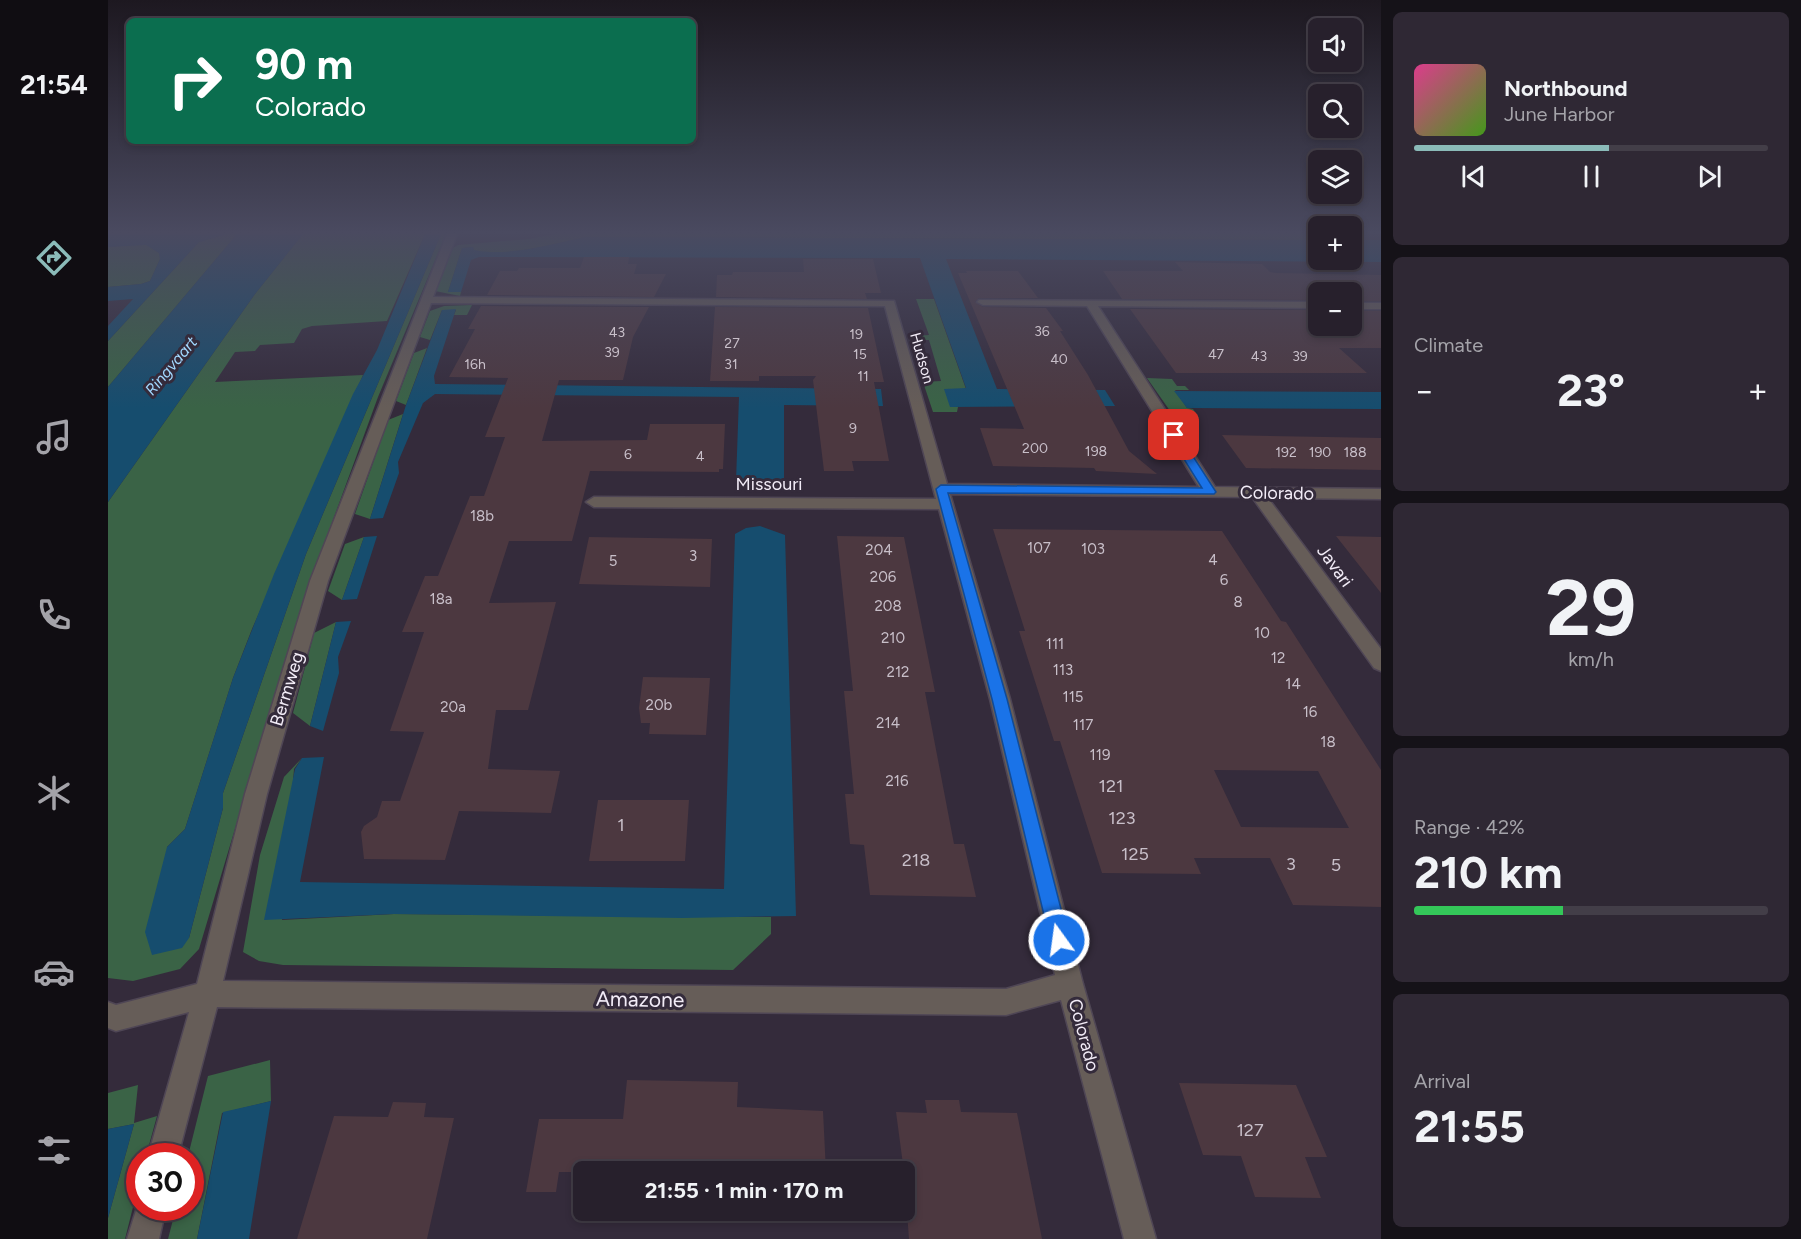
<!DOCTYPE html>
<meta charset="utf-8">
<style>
:root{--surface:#27202c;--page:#2f2834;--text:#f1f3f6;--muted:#a4a3a9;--line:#433e48;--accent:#8bbbb9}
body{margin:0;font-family:Figtree,sans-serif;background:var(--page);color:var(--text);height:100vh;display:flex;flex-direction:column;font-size:22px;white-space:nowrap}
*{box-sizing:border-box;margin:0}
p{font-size:20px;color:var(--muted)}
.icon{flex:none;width:33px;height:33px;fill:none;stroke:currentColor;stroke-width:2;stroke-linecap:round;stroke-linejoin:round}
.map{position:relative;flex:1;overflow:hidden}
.sheet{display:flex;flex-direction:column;gap:12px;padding:12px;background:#151218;width:420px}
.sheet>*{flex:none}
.hud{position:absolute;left:18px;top:18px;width:570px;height:126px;border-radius:9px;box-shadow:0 3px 9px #0003,0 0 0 2px var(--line);background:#0b6e4f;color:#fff;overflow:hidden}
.fabs{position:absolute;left:1200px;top:18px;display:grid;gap:12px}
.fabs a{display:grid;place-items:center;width:54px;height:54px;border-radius:9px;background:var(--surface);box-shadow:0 3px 9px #0003,0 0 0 2px var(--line);font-size:30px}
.speed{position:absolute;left:18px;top:1143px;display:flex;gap:12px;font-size:30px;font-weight:700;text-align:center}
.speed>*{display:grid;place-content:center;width:78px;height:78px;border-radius:50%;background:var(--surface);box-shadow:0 3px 9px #0003,0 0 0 2px var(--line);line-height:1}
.speed .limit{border:9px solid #d22;background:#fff;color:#111}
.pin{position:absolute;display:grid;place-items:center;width:51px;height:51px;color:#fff;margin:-26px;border-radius:12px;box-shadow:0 3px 9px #0006}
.me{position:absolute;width:66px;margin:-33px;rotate:346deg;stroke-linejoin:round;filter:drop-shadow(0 0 4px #0008)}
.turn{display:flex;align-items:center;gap:21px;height:126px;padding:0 30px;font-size:27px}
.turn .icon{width:78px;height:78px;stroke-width:2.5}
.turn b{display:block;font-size:42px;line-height:51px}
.big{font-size:45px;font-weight:700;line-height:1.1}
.sheet .tile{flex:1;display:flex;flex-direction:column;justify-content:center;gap:9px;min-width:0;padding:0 21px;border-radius:9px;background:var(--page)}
.sheet .dial{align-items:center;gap:0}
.dial b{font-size:78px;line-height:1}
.song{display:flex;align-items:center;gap:18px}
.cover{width:72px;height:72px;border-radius:9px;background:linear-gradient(135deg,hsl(330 70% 55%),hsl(100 70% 35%))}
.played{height:6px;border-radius:3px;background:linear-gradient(90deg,var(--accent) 55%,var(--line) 55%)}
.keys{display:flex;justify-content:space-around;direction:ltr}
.heat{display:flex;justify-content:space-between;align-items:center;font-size:33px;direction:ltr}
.charge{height:9px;border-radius:4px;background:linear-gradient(90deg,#34c759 42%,var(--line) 0)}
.trip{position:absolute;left:465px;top:1161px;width:342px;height:60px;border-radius:9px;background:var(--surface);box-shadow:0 3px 9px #0003,0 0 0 2px var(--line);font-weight:700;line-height:60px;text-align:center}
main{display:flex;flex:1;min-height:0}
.tabs{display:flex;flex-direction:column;width:108px;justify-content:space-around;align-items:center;background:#100d12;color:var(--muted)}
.tabs .icon{width:42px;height:42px}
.tabs .current{color:var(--accent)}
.tabs b{font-size:27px;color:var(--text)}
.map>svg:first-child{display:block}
.green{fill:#3a6346}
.water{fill:#164d6e}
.building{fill:#4c3840;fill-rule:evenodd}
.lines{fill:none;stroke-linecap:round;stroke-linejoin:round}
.minor-casing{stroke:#4f4655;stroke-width:3}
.minor{fill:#665d58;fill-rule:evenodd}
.route{fill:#1a73e8;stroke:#114b97;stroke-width:1.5}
.labels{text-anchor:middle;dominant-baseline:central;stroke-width:6;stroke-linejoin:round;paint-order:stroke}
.far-number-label{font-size:14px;fill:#c8bfc9}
.far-street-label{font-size:15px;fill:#f2ecf7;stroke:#342b3b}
.number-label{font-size:15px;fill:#c8bfc9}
.far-water-label{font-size:16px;font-style:italic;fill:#a2d8ff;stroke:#342b3b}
.street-label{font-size:18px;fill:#f2ecf7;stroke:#342b3b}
.near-number-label{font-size:18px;fill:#c8bfc9}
.near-street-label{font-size:21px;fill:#f2ecf7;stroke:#342b3b}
</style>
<main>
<nav class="tabs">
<b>21:54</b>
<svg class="icon current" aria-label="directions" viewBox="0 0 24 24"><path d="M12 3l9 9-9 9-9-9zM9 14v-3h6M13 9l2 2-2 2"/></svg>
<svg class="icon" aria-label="music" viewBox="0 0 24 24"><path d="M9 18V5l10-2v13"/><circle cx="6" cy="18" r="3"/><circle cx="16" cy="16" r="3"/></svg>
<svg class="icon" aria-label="phone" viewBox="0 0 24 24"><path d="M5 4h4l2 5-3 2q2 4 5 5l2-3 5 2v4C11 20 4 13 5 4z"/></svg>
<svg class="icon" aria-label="climate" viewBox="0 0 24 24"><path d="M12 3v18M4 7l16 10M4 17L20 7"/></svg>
<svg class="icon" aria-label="car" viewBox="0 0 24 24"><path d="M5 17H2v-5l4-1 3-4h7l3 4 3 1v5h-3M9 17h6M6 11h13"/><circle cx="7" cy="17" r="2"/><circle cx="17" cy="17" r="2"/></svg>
<svg class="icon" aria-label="filters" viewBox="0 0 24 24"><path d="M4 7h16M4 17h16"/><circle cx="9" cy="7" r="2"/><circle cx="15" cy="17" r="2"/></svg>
</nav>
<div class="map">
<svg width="1273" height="1239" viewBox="0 0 1273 1239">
<rect width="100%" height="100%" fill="#342b3b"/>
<path class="green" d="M 118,234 L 129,234 L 0,387 L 0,341 L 91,242 Z
M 195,234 L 317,234 L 279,321 L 204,326 L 194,329 L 186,343 L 152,345 L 147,351 L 127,352 L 107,382 L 255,375 L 144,629 L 125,678 L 77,829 L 59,847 L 81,938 L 115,808 L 115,793 L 198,554 L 333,234 L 338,234 L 270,397 L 195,602 L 91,949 L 72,969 L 25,981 L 0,978 L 0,502 L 147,294 Z
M 448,234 L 1210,234 L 1210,240 L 478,237 C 443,244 402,257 366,251 L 365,247 L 354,248 L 340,292 L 353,292 L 352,296 L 327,291 L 345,248 L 350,245 L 421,239 Z
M 38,244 L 51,253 L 52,259 L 42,281 L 33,284 L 0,287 L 0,247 Z
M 808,299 L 826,299 L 858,389 L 842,406 L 850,407 L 849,412 L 825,412 L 815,382 L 833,381 L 821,340 L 806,340 L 804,336 L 821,335 Z
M 364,305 L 359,315 L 346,315 L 348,310 L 334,310 L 322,340 L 312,337 L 322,311 L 336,306 Z
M 319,348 L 298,405 L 288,401 L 306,353 Z
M 1039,378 L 1064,379 L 1069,386 L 1077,386 L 1081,390 L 1067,390 L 1079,408 L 1085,409 L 1091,418 L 1067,418 Z
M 295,414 L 262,519 L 247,514 L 280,420 Z
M 256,537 L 234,600 L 220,591 L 237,544 Z
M 228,622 L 202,726 L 185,713 L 206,633 Z
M 194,758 L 186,769 L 174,920 L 286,914 L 663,917 L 663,934 L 625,970 L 175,965 L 151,961 L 135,952 L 152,855 L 176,777 Z
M 162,1060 L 163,1101 L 114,1113 L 89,1239 L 60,1239 L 68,1208 L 82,1208 L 82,1156 L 80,1156 L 100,1076 Z
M 30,1085 L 26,1123 L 49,1116 L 38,1156 L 32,1156 L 31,1183 L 17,1239 L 0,1239 L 0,1218 L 26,1124 L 0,1129 L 0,1093 Z"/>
<path class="water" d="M 0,234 L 118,234 L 91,242 L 0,341 L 0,326 L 25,299 L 0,301 L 0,287 L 33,284 L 42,281 L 52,259 L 51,253 L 38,245 L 0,247 Z
M 129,234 L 195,234 L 147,294 L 0,502 L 0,387 Z
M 317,234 L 333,234 L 198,554 L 115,793 L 115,808 L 81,938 L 74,948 L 44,955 L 37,932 L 59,847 L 77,829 L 125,678 L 166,574 L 245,394 L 269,350 Z
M 478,237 L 1210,240 L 1210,260 L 1244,260 L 1244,240 L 1273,240 L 1273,262 L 838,259 L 889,389 L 997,390 L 1007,406 L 842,407 L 836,389 L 858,388 L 812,258 L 371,257 L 363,260 L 353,292 L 340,292 L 354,248 L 365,247 L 366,250 C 401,257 444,244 478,237 Z
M 348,309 L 326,376 L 327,384 L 773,389 L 775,406 L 676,405 L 676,478 L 667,483 L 628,481 L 631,397 L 327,394 L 315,403 L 290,462 L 291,473 L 275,518 L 262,519 L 298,405 L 334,310 Z
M 1066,391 L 1273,392 L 1273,409 L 1079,408 Z
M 652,526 L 677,535 L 688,916 L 574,918 L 286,914 L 156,920 L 187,769 L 194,758 L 216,757 L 192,882 L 616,889 L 627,534 L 638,528 Z
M 269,536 L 249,599 L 234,600 L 256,537 Z
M 243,621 L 230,657 L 231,673 L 215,731 L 202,726 L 228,622 Z
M 163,1101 L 141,1239 L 89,1239 L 115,1112 Z
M 26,1124 L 0,1218 L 0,1129 Z"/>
<path class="building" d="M 476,257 L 521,257 L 520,264 L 529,264 L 526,274 L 558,274 L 546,297 L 379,295 L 392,271 L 409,271 L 411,268 L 472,268 Z
M 695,259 L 765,259 L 773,293 L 757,293 L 759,299 L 608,297 L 609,275 L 624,275 L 625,272 L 696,272 Z
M 1067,262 L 1154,264 L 1162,272 L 1168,273 L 1273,275 L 1273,301 L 1244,301 L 1244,292 L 1210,292 L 1210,300 L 1014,299 L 995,271 L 1075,271 Z
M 858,271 L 910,271 L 930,298 L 871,298 L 867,302 L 875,307 L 938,308 L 955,331 L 952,331 L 980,375 L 1021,451 L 1049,474 L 988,471 L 986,468 L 885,466 L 872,428 L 916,429 L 850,273 L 859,273 Z
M 373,306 L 541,307 L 525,337 L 515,380 L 451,380 L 434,441 L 539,440 L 542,424 L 617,424 L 615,469 L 611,469 L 611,472 L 482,471 L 464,541 L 401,541 L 381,603 L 448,602 L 420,710 L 388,710 L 380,769 L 452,771 L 443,813 L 351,811 L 337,860 L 256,859 L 253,832 L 256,826 L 269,817 L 274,801 L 292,801 L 316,732 L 282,731 L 316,632 L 294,632 L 317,576 L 330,576 L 362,496 L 376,496 L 397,437 L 377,437 L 400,378 L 341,377 L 367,329 L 360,329 Z
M 607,307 L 760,308 L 776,382 L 766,382 L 781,461 L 744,461 L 746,471 L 716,471 L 705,380 L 708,376 L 651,376 L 651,381 L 602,381 Z
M 1022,309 L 1210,310 L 1210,326 L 1244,326 L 1244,311 L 1273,311 L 1273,348 L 1231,348 L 1259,373 L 1068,373 Z
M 1114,435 L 1273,438 L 1273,470 L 1138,468 Z
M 885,529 L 1114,531 L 1173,621 L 1178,622 L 1273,770 L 1273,907 L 1185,905 L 1162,858 L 1086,858 L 1093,874 L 994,873 L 952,741 L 946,741 L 911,631 L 917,631 ZM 1106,770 L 1210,771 L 1241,828 L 1133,827 Z
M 729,536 L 796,537 L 827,692 L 817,692 L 846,844 L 856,844 L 868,897 L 762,895 L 756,845 L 742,844 L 737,794 L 746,794 L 736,691 L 745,691 Z
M 1228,536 L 1273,537 L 1273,593 Z
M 481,537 L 604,539 L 602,587 L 471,584 Z
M 535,677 L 602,678 L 598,735 L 541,734 L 542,723 L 533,723 L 531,708 Z
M 490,800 L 581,800 L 577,861 L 481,861 Z
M 519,1080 L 630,1082 L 629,1107 L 715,1111 L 718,1172 L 451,1172 L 448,1192 L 418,1192 L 431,1119 L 515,1119 Z
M 1071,1083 L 1188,1085 L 1219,1157 L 1197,1157 L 1213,1198 L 1147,1197 L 1133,1156 L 1095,1155 Z
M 817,1100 L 851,1100 L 853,1112 L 909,1113 L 934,1239 L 801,1239 L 796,1172 L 788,1112 L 819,1113 Z
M 285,1102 L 318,1103 L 316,1117 L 346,1118 L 319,1239 L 189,1239 L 226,1116 L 280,1117 Z"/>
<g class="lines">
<defs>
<path id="minor" d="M 339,234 L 349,234 L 325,297 L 786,301 L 839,484 L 1091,487 L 979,306 L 875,305 L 869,302 L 871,300 L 1210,302 L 1210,308 L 990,306 L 1107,487 L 1273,489 L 1273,499 L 1160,498 L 1273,649 L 1273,671 L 1266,668 L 1144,497 L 842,494 L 902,699 L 975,984 L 1048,1239 L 1016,1239 L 953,1000 L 898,1015 L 109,1007 L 70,1156 L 40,1156 L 81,1012 L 8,1031 L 0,1028 L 0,1002 L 8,1005 L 89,984 L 137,794 L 202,581 ZM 323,303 L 777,306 L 828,499 L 486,497 L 478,502 L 486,507 L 831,509 L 882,699 L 947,975 L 898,989 L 115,981 L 159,794 L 220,581 Z
M 1244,303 L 1273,303 L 1273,309 L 1244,309 Z
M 32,1198 L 32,1208 L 58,1208 L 51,1239 L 19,1239 Z"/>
</defs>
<use href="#minor" class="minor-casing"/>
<use href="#minor" class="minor"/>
</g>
<linearGradient id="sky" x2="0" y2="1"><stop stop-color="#1d1820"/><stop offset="0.57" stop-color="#4a4a60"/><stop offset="1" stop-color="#4a4a60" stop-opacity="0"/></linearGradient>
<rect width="1273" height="408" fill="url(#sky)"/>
<path class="route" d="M 1062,433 L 1070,433 L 1108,492 L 1106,494 L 840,493 L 899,699 L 961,940 L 958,947 L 951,950 L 945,947 L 942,940 L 884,699 L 828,489 L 833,485 L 1094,488 L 1061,435 Z"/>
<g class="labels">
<g class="far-number-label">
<text x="934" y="331">36</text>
<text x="509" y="332">43</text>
<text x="748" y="334">19</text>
<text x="624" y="343">27</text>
<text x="504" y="352">39</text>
<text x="752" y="354">15</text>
<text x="1108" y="354">47</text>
<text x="1151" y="356">43</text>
<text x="1192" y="356">39</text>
<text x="951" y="359">40</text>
<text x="367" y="364">16h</text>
<text x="623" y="364">31</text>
<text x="755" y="376">11</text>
<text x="745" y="428">9</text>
<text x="927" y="448">200</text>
<text x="988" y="451">198</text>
<text x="1178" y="452">192</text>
<text x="1212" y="452">190</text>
<text x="1247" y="452">188</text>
<text x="520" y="454">6</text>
<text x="592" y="456">4</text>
</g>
<g class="far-street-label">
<text transform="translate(814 358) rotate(74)">Hudson</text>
</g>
<g class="number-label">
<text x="374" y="516">18b</text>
<text x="931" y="548">107</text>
<text x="985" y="549">103</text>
<text x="771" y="550">204</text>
<text x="585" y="556">3</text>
<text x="1105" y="560">4</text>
<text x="505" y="561">5</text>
<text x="775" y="577">206</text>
<text x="1116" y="580">6</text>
<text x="333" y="599">18a</text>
<text x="1130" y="602">8</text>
<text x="780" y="606">208</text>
<text x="1154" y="633">10</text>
<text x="785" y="638">210</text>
<text x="947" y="644">111</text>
<text x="1170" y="658">12</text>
<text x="955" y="670">113</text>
<text x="790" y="672">212</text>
<text x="1185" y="684">14</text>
<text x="965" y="697">115</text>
<text x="551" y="705">20b</text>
<text x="345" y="707">20a</text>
<text x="1202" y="712">16</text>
<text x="780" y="723">214</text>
<text x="975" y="725">117</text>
<text x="1220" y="742">18</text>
<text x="992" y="755">119</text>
<text x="789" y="781">216</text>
</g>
<g class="far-water-label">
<text transform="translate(63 366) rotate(-50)">Ringvaart</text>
</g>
<g class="street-label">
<text x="661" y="484">Missouri</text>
<text transform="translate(1169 493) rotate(1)">Colorado</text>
<text transform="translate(1227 566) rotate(54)">Javari</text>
<text transform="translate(179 689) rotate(-73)">Bermweg</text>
<text transform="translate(976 1035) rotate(75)">Colorado</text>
</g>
<g class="near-number-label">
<text x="1003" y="786">121</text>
<text x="1014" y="818">123</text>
<text x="513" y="825">1</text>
<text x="1027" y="854">125</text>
<text x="808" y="860">218</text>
<text x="1183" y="864">3</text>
<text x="1228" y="865">5</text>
<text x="1142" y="1130">127</text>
</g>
<g class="near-street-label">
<text transform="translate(532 999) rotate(1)">Amazone</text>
</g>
</g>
</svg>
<div class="fabs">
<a><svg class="icon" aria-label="sound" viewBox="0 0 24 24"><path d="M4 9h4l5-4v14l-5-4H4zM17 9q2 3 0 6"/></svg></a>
<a><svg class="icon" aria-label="search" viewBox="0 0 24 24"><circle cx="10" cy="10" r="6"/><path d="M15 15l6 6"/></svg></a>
<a><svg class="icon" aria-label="layers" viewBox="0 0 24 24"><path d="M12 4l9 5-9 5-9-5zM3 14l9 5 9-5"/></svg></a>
<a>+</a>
<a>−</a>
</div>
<div class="speed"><div class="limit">30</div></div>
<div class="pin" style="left:1066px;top:435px;background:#d93025"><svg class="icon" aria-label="arrive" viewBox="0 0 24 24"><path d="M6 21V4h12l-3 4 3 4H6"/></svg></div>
<svg class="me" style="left:951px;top:940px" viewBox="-20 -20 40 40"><circle r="17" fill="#1a73e8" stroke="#fff" stroke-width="3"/><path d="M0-11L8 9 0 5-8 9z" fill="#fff"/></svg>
<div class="trip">21:55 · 1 min · 170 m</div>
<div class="hud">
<div class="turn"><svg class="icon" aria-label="right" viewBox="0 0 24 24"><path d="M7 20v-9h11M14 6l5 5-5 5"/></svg><div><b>90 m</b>Colorado</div></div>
</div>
</div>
<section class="sheet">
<div class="tile">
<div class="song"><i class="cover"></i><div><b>Northbound</b><p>June Harbor</p></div></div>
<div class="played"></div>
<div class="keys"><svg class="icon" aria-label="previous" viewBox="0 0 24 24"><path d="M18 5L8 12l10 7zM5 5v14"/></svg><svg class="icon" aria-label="pause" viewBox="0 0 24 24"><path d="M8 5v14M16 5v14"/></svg><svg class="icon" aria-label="next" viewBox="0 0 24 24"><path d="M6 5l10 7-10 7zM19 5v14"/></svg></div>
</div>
<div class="tile"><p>Climate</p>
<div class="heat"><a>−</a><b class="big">23°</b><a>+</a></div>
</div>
<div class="tile dial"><b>29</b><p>km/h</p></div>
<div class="tile"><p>Range · 42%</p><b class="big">210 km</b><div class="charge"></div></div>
<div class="tile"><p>Arrival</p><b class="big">21:55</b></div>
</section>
</main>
